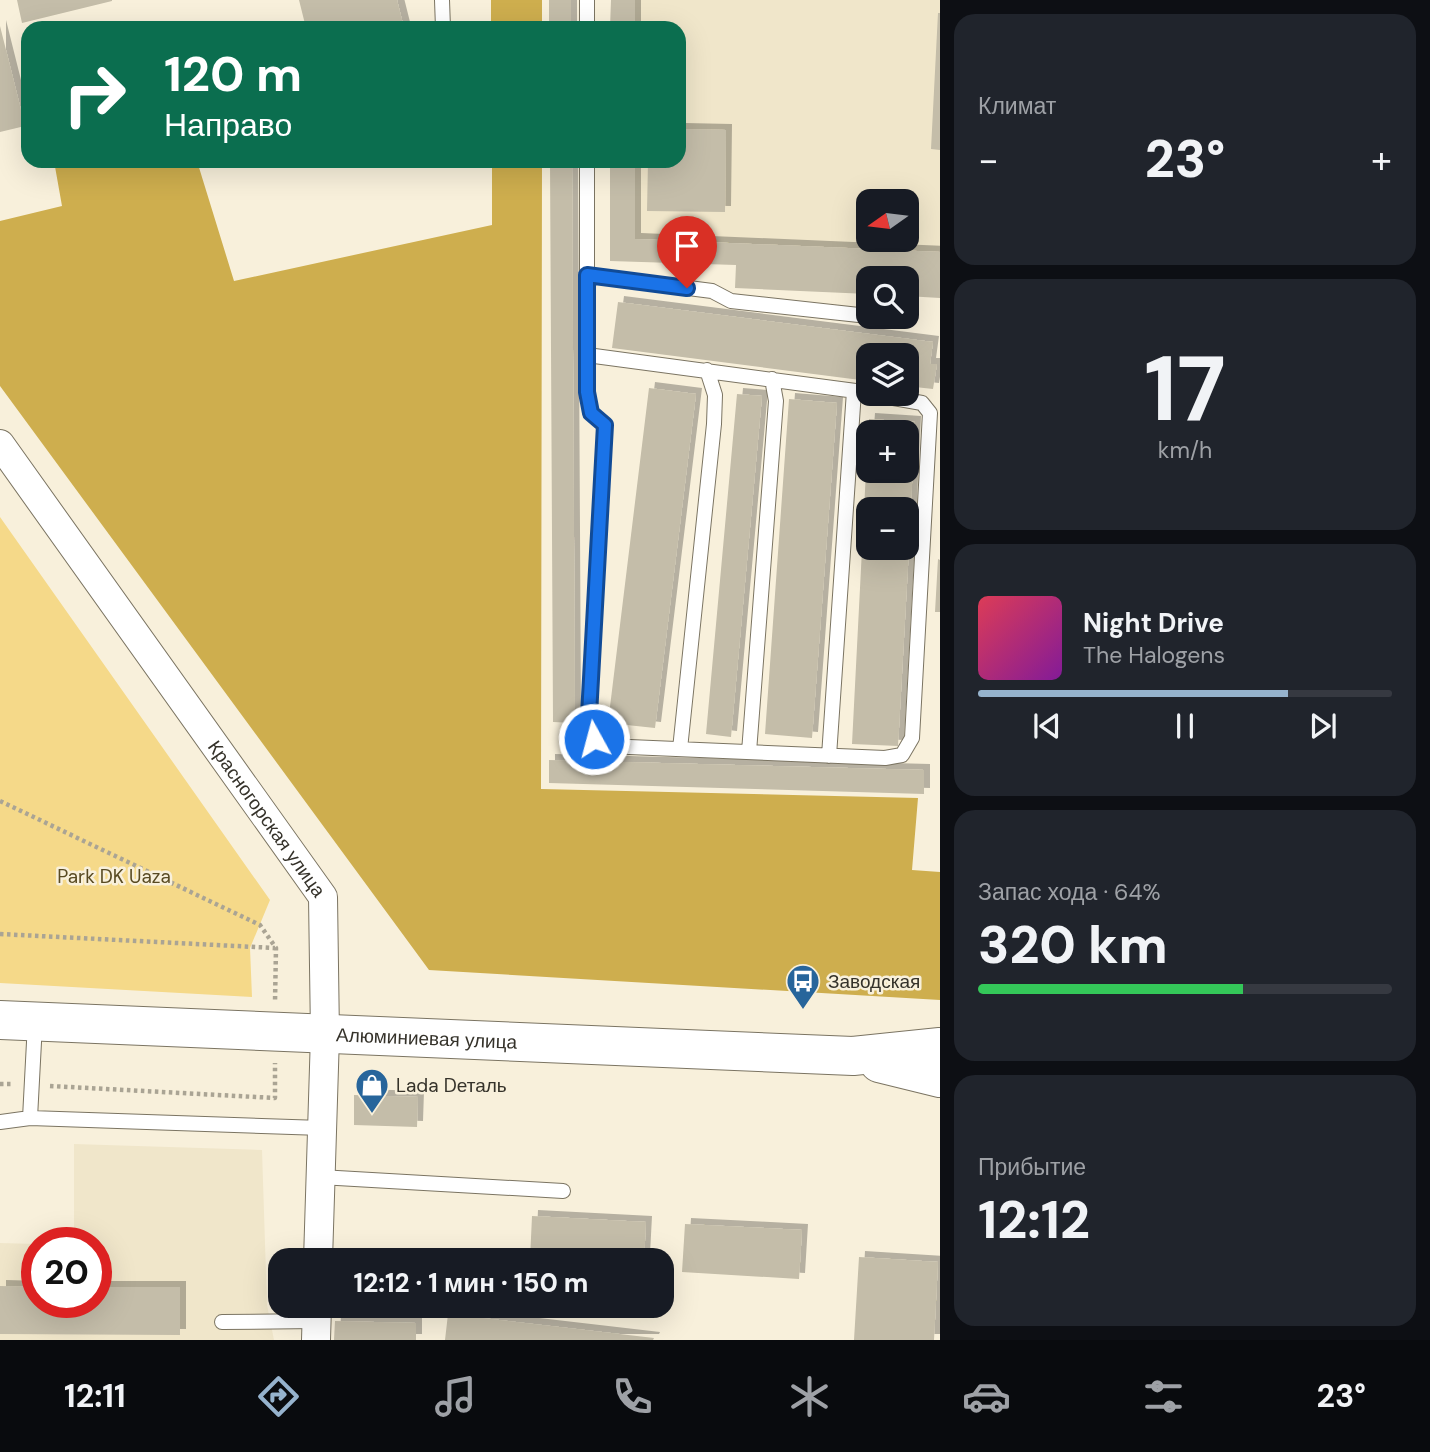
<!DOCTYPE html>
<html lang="ru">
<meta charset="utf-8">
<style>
:root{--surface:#171b24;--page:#20242c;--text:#f1f3f6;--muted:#9ea1a6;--line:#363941;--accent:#96b3cd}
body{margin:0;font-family:"DM Sans",sans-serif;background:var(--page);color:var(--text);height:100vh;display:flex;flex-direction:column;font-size:26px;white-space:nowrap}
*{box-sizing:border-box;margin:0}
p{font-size:23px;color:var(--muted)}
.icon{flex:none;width:38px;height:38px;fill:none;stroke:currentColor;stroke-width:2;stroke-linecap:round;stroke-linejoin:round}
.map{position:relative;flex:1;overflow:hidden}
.details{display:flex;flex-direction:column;gap:14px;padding:14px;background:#0d0f14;width:490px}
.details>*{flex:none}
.hud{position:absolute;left:21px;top:21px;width:665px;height:147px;border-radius:21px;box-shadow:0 7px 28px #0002;background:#0b6e4f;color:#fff;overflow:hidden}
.needle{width:46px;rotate:256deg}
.tools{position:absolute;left:856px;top:189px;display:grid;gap:14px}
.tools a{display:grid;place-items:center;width:63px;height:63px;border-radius:14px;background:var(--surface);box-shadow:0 7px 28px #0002;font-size:35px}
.speed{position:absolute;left:21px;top:1227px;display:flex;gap:14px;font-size:35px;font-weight:700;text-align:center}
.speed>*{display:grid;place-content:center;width:91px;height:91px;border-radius:50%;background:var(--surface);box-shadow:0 7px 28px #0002;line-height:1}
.speed .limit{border:10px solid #d22;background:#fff;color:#111}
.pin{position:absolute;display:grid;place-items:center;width:60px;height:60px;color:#fff;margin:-72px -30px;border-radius:50% 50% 50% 0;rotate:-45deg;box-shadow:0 0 7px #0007}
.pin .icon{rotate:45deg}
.me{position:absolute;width:77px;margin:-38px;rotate:353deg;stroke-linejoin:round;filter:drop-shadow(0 0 5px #0008)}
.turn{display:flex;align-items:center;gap:24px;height:147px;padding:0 28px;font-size:32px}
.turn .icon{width:91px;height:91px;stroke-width:2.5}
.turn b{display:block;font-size:49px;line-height:60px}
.big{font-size:52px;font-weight:800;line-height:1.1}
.details .tile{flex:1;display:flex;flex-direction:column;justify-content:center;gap:10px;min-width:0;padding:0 24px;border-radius:21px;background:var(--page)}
.details .dial{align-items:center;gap:0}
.dial b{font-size:91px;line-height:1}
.song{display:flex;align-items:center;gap:21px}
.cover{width:84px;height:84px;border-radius:10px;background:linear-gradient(135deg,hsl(350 70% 55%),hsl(290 70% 35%))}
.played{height:7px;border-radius:4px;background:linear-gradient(90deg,var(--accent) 75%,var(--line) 75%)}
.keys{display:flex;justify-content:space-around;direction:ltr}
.heat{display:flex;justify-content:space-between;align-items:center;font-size:38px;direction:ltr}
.charge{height:10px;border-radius:5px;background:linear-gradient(90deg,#34c759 64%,var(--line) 0)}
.trip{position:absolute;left:268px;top:1248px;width:406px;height:70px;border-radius:21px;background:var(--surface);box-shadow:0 7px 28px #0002;font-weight:800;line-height:70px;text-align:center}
.tab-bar{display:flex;height:112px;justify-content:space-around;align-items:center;background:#090b0e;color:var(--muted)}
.tab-bar .icon{width:49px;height:49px}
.tab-bar .selected{color:var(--accent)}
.tab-bar b{font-size:32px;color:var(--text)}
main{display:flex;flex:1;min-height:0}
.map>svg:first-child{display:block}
.built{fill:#f0e6ca;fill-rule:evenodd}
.green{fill:#f5d989}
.forest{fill:#ceae4e}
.building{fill:#c4bda9;filter:url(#shadow)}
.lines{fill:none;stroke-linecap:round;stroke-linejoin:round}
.service-casing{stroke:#7b7462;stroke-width:16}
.minor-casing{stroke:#7b7462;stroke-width:30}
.secondary-casing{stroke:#7b7462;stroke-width:40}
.path{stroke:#aaa494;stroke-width:4.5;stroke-dasharray:3.5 3.5;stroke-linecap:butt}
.service{stroke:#fff;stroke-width:14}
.minor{stroke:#fff;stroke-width:28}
.secondary{stroke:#fff;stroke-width:38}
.route-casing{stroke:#114b97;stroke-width:18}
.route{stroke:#1a73e8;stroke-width:12}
.labels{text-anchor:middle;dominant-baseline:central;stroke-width:5;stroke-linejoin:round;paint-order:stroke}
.street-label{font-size:19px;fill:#35322a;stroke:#f8f0db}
.park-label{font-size:19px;fill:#584a22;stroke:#f8f0db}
.poi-label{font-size:19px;fill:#35322a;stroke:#f8f0db;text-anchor:start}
</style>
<main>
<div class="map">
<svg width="940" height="1340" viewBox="0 0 940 1340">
<defs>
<filter id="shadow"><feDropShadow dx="6" dy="-6" stdDeviation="0" flood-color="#0004"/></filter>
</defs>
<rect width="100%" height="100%" fill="#f8f0db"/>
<path class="built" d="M 635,0 L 940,0 L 940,252 L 635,239 L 635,161 L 679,161 L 679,28 L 635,28 ZM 868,201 L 906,201 L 906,240 L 868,240 Z
M 74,1144 L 262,1150 L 267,1305 L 274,1340 L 0,1340 L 0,1243 L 37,1244 L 37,1302 L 96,1302 L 96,1242 L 74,1242 Z"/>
<path class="green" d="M 0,517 L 270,900 L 250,948 L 252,997 L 0,983 Z"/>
<path class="forest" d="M 491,0 L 542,0 L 542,28 L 491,28 Z
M 54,161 L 197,161 L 234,281 L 492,225 L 492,161 L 542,161 L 541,789 L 918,798 L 912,870 L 940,872 L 940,1000 L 429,970 L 0,386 L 0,221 L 62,206 Z"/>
<path class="building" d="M 17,0 L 112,0 L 112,1 L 22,23 Z
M 299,0 L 397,0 L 404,28 L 306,28 Z
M 549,0 L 571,0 L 571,28 L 549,28 Z
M 611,0 L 635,0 L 635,28 L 610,28 Z
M 938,13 L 940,13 L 940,150 L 931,149 Z
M 0,26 L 25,126 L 0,132 Z
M 679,129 L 726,130 L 725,212 L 647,211 L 648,161 L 679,161 Z
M 550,161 L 572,161 L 575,723 L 553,722 Z
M 610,161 L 635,161 L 635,239 L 940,252 L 940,298 L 906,296 L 906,278 L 868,278 L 868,294 L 735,288 L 736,265 L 610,261 Z
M 618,302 L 933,342 L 930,364 L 937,364 L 933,389 L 906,386 L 906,355 L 868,355 L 868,381 L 612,348 Z
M 649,388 L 696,394 L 655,728 L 608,723 Z
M 737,394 L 762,396 L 731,737 L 706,734 Z
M 789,399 L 837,403 L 812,738 L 765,734 Z
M 869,419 L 915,422 L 909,546 L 906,546 L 906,509 L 868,509 L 868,548 L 909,548 L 898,746 L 852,744 L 866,471 L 906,471 L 906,432 L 868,432 Z
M 938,559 L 940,560 L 940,612 L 935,612 Z
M 549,760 L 924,770 L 924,794 L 549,783 Z
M 354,1095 L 418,1097 L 417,1127 L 354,1125 Z
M 532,1216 L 646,1222 L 644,1260 L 530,1260 Z
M 685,1224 L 802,1230 L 799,1279 L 682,1272 Z
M 859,1257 L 938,1262 L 934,1340 L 854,1340 Z
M 0,1286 L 37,1287 L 37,1302 L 96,1302 L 96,1287 L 180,1287 L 180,1335 L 0,1334 Z
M 448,1314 L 654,1338 L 653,1340 L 445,1340 Z
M 335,1321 L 416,1323 L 416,1340 L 334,1340 Z"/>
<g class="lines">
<defs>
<path id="service" d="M 442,0 L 443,28
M 587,0 L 587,28
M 587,161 L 587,392 L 591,413 L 605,425 L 589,715 L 594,739 L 606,746 L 885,758 L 902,755 L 912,738 L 930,413 L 922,403 L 871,394
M 587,275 L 712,291 L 731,301 L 868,316
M 875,317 L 904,320
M 587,355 L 863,392
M 680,749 L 714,424 L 715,395 L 707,370
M 749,752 L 776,401 L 772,379
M 829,756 L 854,391
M 30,1118 L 322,1128
M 0,1122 L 30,1118 L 35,1023
M 320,1177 L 563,1191
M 222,1322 L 316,1321"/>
<g id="minor">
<path id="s1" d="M 0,444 L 323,897 L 325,1035 L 318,1260"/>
<path d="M 316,1340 L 317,1306"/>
</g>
<g id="secondary">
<path id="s2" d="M 0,1020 L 853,1056 L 940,1047"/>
<path d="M 879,1063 L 940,1078"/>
</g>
</defs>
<use href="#service" class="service-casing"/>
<use href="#minor" class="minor-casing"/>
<use href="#secondary" class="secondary-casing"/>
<path class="path" d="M 0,801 L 260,925 L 276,948 L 275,1002
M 0,934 L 275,948
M 0,1084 L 13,1084
M 50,1086 L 275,1098 L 275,1063"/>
<use href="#service" class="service"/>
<use href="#minor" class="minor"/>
<use href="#secondary" class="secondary"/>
</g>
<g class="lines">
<defs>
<path id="route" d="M 594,739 L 589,715 L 605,425 L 591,413 L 587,392 L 587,275 L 687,288"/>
</defs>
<use href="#route" class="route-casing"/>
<use href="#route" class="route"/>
</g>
<defs>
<symbol id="bus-pin" viewBox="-11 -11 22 30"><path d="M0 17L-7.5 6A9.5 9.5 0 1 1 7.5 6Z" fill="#27659b" stroke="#f8f0db"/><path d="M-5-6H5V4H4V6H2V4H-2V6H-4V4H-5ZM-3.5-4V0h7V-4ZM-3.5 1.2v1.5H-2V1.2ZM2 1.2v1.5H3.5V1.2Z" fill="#fff"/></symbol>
<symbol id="shop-pin" viewBox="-11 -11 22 30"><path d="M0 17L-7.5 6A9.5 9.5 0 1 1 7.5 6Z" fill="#27659b" stroke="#f8f0db"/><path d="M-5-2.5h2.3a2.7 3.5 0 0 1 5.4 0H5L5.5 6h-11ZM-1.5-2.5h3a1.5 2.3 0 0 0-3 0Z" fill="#fff"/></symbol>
</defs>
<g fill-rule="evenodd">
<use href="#bus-pin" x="784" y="962" width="38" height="52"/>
<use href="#shop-pin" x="353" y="1066" width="38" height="52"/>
</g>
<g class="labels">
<g class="street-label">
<text stroke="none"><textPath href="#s1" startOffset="460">Красногорская улица</textPath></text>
<text stroke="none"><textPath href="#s2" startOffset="427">Алюминиевая улица</textPath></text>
</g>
<g class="park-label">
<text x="114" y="876">Park DK Uaza</text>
</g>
<g class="poi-label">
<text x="828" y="981">Заводская</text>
<text x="396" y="1085">Lada Dеталь</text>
</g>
</g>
</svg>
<div class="tools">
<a><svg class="needle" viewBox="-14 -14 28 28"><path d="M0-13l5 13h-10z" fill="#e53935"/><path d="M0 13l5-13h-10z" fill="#9ea1a6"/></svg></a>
<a><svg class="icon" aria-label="search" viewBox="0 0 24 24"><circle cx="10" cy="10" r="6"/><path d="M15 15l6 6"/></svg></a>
<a><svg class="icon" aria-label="layers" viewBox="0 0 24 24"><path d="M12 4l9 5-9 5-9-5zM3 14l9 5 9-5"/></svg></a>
<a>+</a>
<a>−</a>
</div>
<div class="speed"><div class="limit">20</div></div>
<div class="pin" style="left:687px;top:288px;background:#d93025"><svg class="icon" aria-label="arrive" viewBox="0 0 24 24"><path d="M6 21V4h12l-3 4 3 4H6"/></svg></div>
<svg class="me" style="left:594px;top:739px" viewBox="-20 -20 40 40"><circle r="17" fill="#1a73e8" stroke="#fff" stroke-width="3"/><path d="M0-11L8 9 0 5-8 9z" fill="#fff"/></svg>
<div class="trip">12:12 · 1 мин · 150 m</div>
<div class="hud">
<div class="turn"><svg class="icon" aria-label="right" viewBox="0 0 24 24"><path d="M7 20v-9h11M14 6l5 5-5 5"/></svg><div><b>120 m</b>Направо</div></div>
</div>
</div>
<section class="details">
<div class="tile"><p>Климат</p>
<div class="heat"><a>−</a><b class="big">23°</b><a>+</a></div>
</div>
<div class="tile dial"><b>17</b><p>km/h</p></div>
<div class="tile">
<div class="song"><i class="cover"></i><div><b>Night Drive</b><p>The Halogens</p></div></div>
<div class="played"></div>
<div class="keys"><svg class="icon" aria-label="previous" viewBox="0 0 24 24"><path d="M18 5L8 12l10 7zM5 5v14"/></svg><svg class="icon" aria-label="pause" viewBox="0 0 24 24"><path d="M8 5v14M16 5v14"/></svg><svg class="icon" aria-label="next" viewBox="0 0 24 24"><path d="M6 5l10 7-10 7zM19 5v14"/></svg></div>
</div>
<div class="tile"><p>Запас хода · 64%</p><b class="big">320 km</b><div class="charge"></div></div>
<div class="tile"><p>Прибытие</p><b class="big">12:12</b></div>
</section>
</main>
<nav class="tab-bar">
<b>12:11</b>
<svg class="icon selected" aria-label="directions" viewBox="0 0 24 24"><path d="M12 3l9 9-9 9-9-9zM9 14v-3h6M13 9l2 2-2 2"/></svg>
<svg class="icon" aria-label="music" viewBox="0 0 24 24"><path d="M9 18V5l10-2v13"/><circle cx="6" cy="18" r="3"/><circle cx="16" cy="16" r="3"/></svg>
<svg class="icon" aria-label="phone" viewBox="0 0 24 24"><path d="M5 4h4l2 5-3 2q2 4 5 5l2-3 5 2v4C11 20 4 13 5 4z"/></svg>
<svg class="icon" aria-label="climate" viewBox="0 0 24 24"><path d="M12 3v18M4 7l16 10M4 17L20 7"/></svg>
<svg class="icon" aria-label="car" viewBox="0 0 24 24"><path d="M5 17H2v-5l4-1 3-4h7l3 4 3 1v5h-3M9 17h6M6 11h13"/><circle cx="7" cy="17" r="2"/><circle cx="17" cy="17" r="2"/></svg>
<svg class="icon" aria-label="filters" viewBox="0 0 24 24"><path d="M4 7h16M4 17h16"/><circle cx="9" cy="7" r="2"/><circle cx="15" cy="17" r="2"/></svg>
<b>23°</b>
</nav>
